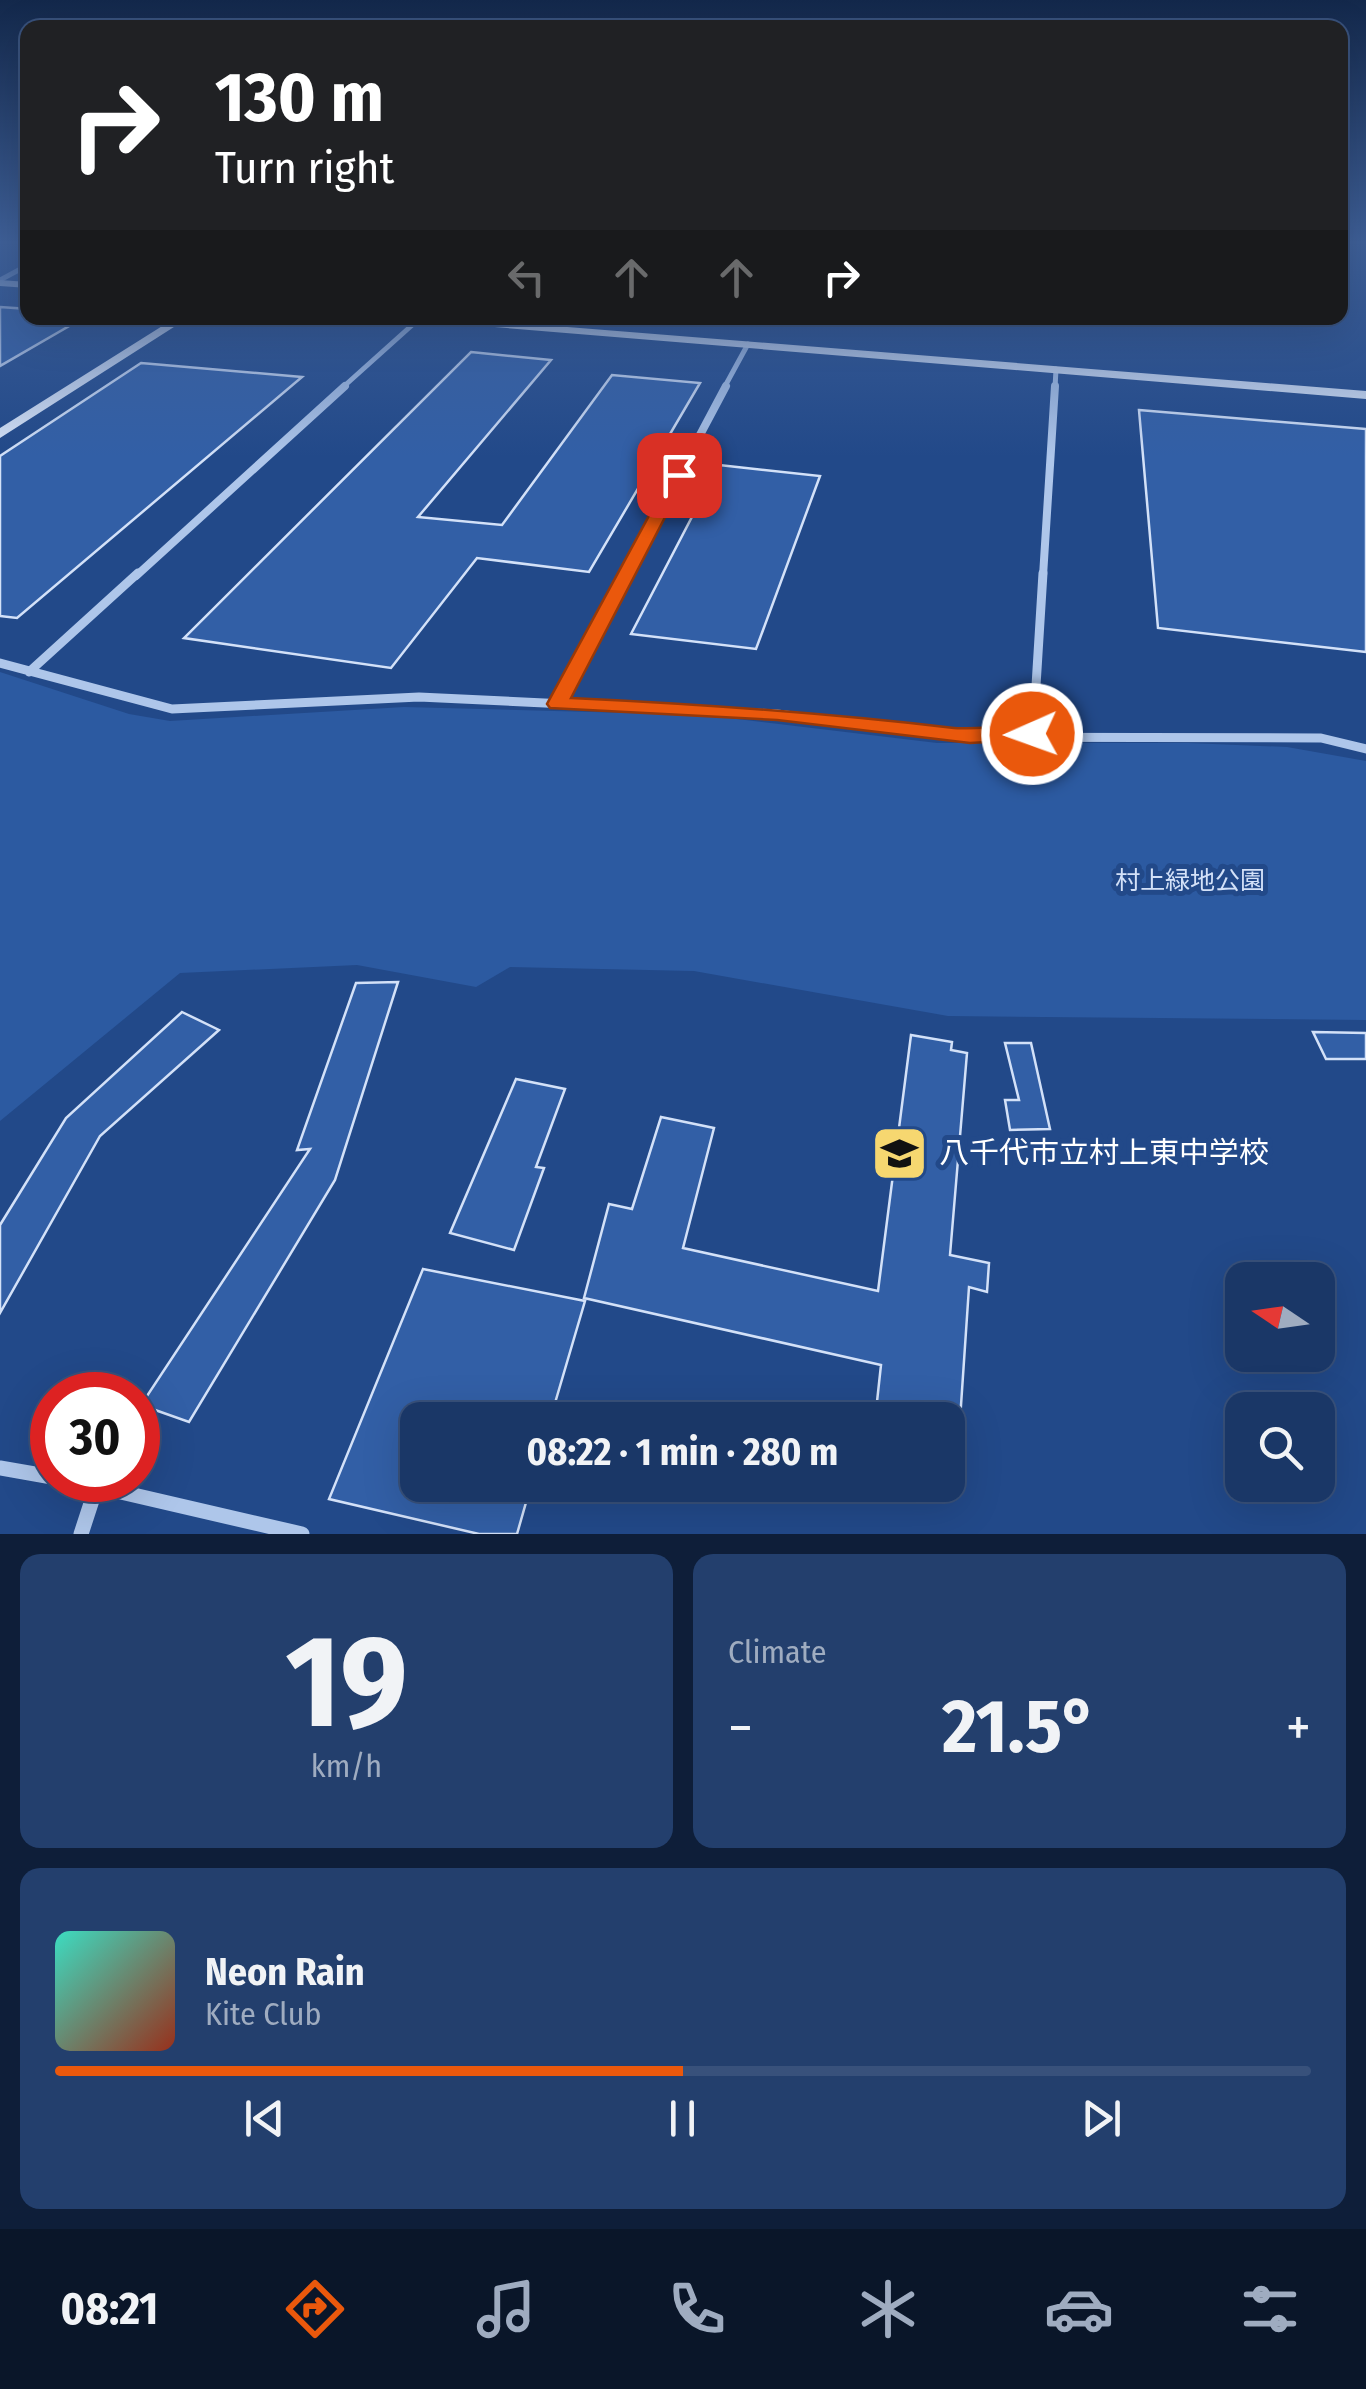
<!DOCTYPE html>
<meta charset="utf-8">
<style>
:root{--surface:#1a3767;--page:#233f6d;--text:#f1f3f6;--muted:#9facc0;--line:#38517b;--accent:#ea580c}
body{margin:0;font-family:"Fira Sans Condensed","Noto Sans JP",sans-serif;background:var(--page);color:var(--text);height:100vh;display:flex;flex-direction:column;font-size:38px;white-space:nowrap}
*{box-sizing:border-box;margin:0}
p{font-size:32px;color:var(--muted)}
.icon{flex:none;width:55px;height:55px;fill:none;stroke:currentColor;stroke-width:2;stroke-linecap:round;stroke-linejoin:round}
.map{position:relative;height:1534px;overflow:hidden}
.sheet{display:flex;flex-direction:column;gap:20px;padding:20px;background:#0e1e39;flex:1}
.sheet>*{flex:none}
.guide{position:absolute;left:20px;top:20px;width:1328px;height:305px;border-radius:20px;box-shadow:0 10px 40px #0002,0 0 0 2px var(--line);background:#202124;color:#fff;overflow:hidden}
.needle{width:65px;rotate:283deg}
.buttons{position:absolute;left:1225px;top:1262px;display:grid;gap:20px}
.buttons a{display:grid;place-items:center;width:110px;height:110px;border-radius:20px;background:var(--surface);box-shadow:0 10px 40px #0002,0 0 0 2px var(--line);font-size:50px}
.speed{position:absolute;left:30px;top:1372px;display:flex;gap:20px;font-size:50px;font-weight:700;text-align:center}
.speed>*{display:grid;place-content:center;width:130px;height:130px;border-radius:50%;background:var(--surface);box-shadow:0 10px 40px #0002,0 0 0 2px var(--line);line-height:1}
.speed .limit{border:15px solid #d22;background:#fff;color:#111}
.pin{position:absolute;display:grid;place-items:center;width:85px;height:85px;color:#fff;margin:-42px;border-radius:20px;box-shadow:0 5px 15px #0006}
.me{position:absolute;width:110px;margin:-55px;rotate:268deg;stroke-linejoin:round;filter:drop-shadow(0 0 8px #0008)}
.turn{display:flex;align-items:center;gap:35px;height:210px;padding:0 30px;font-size:45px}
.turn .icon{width:130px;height:130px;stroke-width:2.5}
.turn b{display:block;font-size:70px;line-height:85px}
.lanes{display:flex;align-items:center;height:95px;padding:0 30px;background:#0003;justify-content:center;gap:50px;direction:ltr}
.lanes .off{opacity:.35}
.big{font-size:75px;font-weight:700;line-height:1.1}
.sheet .card{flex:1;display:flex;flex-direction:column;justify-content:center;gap:15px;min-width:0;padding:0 35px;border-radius:20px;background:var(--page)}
.sheet .dial{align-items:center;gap:0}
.dial b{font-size:130px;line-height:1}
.song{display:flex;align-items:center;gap:30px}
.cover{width:120px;height:120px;border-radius:15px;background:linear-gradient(135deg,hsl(170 70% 55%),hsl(10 70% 35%))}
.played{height:10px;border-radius:5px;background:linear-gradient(90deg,var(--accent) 50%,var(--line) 50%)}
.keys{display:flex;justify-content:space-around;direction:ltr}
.heat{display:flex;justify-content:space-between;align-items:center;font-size:55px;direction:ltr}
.sheet .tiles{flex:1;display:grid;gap:20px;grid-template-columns:1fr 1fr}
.card:last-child{grid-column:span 2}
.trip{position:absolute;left:400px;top:1402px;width:565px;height:100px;border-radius:20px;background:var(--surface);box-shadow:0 10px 40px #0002,0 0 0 2px var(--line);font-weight:700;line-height:100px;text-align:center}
.dock{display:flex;height:160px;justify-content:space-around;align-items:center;background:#0a1629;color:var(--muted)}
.dock .icon{width:70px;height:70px}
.dock .current{color:var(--accent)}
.dock b{font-size:45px;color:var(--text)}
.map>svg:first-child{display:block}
.green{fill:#2c5aa1}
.building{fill:#325fa6;stroke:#d3e1f8;stroke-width:2.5}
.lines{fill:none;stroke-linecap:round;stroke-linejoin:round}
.street-far3{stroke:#aec6ea;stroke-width:5}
.street-far2{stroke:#aec6ea;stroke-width:8}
.street-far1{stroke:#aec6ea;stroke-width:9}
.street{stroke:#aec6ea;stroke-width:15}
.secondary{fill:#d9e5f8;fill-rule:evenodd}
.route{fill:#ea580c;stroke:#983908;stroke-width:2.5}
.labels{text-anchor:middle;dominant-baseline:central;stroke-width:10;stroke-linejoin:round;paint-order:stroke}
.park-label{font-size:25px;fill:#d3e1f8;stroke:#224989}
.near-poi-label{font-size:30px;fill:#fff;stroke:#224989;text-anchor:start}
</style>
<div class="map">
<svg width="1366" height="1534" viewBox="0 0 1366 1534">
<rect width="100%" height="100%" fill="#224989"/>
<path class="green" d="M 0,672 L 129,714 L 170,721 L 404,707 L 704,715 L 937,743 L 1189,743 L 1287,747 L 1366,761 L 1366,1020 L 948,1016 L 694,971 L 510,967 L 476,987 L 357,965 L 180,973 L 0,1121 Z"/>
<path class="building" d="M 0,307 L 28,309 L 28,318 L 83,318 L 0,366 Z
M 471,352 L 551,360 L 418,517 L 502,525 L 612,375 L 700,383 L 589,572 L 477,558 L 391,668 L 184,638 Z
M 141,363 L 302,377 L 17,618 L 0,616 L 0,456 Z
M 1139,410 L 1366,429 L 1366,652 L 1158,628 Z
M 719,465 L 820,476 L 756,649 L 631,634 Z
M 398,982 L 335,1180 L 189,1422 L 141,1405 L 310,1149 L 297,1150 L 356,983 Z
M 182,1012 L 219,1030 L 100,1136 L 0,1313 L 0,1225 L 66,1118 Z
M 1313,1032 L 1366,1033 L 1366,1059 L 1326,1059 Z
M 911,1035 L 952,1042 L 951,1050 L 967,1053 L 950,1255 L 989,1263 L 987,1292 L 969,1287 L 960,1420 L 875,1420 L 881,1365 L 584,1298 L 609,1204 L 632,1209 L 661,1117 L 714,1128 L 683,1248 L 878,1291 Z
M 1005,1043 L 1031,1043 L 1050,1129 L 1010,1130 L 1005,1100 L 1019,1100 Z
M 516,1079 L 565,1089 L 536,1167 L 544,1168 L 514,1250 L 450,1233 Z
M 423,1269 L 585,1301 L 550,1420 L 418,1420 L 418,1485 L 531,1485 L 517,1534 L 479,1534 L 329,1499 Z"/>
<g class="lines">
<path class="street-far3" d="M 0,280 L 28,265
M 342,388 L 420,318
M 724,388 L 748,344
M 1055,388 L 1056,369"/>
<path class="street-far2" d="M 136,576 L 345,386
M 625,576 L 726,386
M 1043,576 L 1055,386"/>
<path class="street-far1" d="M 0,663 L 172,709 L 419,697 L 777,714 L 970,737 L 1321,738 L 1366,749
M 29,672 L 138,573
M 557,704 L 626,573
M 1033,734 L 1043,573"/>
<path class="street" d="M 0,1468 L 52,1477
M 69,1480 L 302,1534
M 81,1534 L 97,1485"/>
<path class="secondary" d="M 0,280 L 28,282 L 28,288 L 0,286 Z
M 175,318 L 188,318 L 0,438 L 0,428 Z
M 416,318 L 456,318 L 1366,391 L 1366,399 L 421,321 Z"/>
</g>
<linearGradient id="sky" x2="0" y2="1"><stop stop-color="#13284b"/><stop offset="0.53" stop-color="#3e5f97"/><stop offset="1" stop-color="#3e5f97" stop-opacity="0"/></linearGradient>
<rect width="1366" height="457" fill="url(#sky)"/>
<path class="route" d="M 679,470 L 687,475 L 571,698 C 700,704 826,713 954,728 C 975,730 1031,722 1044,734 L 1040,739 L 970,743 L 777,720 L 550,708 L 547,704 L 671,475 Z"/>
<defs>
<symbol id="school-square" viewBox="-11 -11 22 22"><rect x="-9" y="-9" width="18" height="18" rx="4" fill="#f6d770" stroke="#224989"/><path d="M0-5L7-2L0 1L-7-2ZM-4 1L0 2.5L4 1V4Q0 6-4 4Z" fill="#111"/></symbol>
</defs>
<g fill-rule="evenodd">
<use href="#school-square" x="868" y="1122" width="63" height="63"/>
</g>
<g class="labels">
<g class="park-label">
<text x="1190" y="881">村上緑地公園</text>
</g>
<g class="near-poi-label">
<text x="939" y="1153">八千代市立村上東中学校</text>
</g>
</g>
</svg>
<div class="buttons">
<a><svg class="needle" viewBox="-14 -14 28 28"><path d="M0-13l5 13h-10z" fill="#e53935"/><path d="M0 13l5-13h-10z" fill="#9facc0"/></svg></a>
<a><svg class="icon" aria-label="search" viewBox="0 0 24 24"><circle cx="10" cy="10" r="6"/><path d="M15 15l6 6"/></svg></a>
</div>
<div class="speed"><div class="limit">30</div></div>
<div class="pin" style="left:679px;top:475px;background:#d93025"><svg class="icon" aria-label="arrive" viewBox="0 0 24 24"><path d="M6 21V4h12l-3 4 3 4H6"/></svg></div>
<svg class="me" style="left:1032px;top:734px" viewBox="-20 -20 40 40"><circle r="17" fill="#ea580c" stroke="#fff" stroke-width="3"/><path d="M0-11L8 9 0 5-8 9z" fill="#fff"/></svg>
<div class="trip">08:22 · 1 min · 280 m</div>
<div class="guide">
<div class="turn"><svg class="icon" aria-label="right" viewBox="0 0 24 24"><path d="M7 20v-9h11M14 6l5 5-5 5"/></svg><div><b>130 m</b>Turn right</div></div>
<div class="lanes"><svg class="icon off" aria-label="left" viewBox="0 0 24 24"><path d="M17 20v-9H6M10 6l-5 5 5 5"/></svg><svg class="icon off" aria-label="ahead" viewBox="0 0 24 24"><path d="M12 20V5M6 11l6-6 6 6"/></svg><svg class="icon off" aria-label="ahead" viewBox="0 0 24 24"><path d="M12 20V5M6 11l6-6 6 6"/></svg><svg class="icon" aria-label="right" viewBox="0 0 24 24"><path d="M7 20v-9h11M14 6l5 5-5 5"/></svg></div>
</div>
</div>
<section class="sheet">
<div class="tiles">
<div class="card dial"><b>19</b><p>km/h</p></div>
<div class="card"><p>Climate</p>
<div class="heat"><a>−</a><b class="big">21.5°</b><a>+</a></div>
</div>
<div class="card">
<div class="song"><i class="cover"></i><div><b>Neon Rain</b><p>Kite Club</p></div></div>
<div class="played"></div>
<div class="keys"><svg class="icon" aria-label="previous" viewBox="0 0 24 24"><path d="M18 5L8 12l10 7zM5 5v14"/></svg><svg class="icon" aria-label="pause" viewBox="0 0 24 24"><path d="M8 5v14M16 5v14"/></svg><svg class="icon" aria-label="next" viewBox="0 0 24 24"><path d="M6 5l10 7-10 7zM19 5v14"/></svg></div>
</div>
</div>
</section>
<nav class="dock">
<b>08:21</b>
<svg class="icon current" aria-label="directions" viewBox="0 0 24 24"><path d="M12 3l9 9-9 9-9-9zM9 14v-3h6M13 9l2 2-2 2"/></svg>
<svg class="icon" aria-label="music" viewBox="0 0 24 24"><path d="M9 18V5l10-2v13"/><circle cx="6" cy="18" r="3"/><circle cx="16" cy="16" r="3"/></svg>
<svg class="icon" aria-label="phone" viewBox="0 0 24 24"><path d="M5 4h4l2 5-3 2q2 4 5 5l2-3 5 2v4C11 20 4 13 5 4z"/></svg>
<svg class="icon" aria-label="climate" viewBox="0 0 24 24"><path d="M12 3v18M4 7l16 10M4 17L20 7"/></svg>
<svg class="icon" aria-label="car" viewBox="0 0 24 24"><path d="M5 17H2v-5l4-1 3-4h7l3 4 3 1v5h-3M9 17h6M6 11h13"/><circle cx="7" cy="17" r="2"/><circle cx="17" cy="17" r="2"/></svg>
<svg class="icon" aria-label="filters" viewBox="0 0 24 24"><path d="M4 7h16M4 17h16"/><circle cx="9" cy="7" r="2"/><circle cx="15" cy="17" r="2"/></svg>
</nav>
